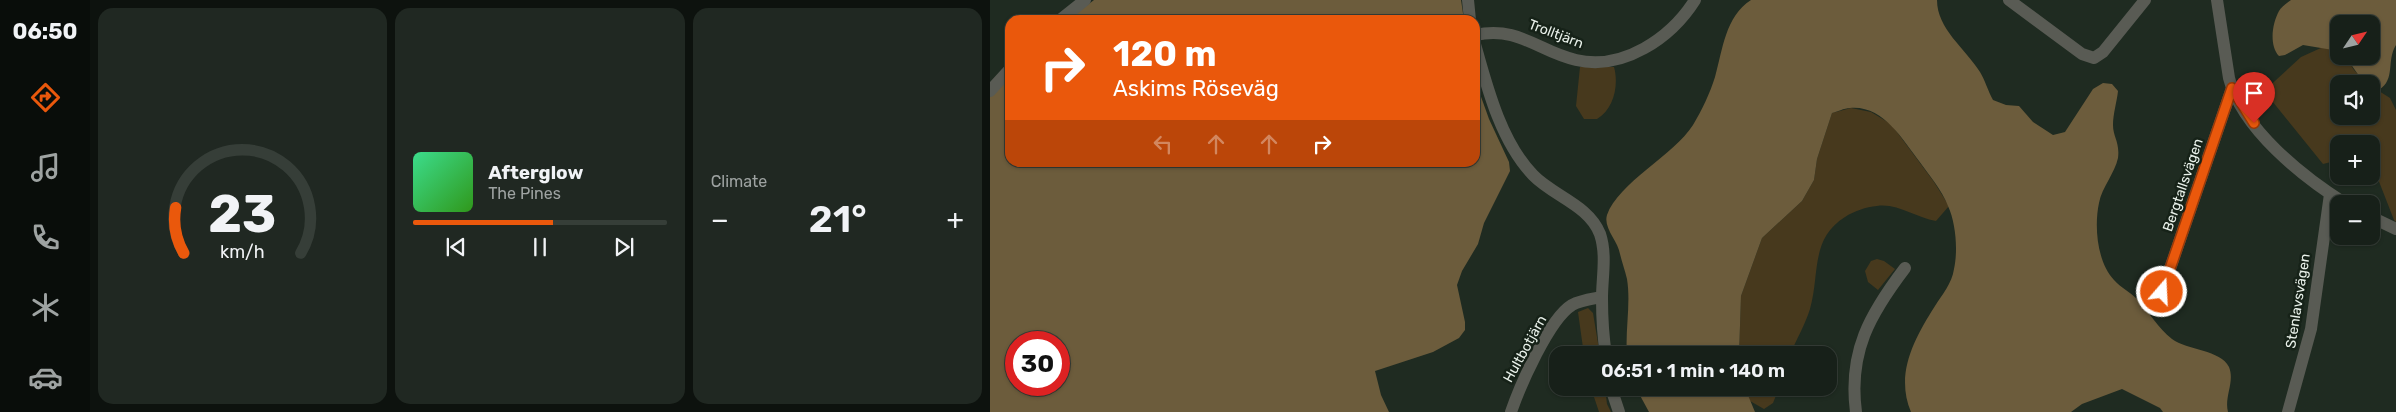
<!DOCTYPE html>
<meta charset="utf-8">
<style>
:root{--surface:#172019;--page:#202822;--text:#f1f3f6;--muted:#9ea3a2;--line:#363e38;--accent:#ea580c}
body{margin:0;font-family:Rubik,sans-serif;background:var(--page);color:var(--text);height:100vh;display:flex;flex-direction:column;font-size:19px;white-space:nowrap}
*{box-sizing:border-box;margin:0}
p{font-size:16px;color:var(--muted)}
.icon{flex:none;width:28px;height:28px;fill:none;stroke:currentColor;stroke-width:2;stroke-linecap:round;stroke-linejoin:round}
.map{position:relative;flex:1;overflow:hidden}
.drawer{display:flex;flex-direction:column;gap:8px;padding:8px;background:#0d120e;width:900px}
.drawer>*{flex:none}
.guide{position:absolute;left:15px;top:15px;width:475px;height:152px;border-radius:15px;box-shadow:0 1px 4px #0004,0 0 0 1px var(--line);background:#ea580c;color:#fff;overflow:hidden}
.needle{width:32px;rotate:55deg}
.controls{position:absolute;left:1340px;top:15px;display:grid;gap:10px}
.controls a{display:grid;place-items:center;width:50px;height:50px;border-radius:10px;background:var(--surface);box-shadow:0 1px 4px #0004,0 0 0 1px var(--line);font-size:25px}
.speed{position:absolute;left:15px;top:331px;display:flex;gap:10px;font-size:25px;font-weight:700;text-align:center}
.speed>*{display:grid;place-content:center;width:65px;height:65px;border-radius:50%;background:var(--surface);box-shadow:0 1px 4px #0004,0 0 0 1px var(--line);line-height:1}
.speed .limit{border:8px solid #d22;background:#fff;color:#111}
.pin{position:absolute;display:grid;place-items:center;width:42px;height:42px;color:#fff;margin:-51px -21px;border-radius:50% 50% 50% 0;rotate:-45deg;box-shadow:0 0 5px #0007}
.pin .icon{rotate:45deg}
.me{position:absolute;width:55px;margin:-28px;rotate:19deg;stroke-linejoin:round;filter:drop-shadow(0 0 4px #0008)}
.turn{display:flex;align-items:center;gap:18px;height:105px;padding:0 25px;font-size:22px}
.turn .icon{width:65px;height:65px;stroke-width:2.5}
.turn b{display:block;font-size:35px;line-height:42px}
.lanes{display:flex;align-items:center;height:48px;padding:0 25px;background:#0003;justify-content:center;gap:25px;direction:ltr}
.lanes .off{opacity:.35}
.big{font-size:38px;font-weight:600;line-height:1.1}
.drawer .card{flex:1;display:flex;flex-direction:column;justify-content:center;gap:8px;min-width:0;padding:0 18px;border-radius:15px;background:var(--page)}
.drawer .dial{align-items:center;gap:0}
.dial svg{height:130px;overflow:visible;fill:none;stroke:var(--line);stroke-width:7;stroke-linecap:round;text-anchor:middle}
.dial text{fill:var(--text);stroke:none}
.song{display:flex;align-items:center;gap:15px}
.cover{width:60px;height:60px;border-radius:8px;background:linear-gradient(135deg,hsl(150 70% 55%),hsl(110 70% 35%))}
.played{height:5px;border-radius:2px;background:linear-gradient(90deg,var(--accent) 55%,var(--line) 55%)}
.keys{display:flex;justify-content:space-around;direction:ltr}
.heat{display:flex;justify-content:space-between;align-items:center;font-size:28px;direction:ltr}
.drawer .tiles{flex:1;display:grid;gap:8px;grid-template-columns:repeat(3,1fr)}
.trip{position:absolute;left:559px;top:346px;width:288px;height:50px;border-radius:15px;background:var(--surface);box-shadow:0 1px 4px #0004,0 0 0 1px var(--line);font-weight:600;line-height:50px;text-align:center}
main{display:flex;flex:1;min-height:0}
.tabs{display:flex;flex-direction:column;width:90px;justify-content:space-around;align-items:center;background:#090d0a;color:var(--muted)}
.tabs .icon{width:35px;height:35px}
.tabs .selected{color:var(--accent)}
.tabs b{font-size:22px;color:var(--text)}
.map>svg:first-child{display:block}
.green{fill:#47391d}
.forest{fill:#6c5c3c;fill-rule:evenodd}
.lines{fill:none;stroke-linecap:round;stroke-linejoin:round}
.street{stroke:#595b54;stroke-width:12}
.route-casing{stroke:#983908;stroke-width:12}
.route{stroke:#ea580c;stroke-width:9}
.labels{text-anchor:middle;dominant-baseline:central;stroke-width:5;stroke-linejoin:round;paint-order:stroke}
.street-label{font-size:14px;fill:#e9f1ea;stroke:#162218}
</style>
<main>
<nav class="tabs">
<b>06:50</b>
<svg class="icon selected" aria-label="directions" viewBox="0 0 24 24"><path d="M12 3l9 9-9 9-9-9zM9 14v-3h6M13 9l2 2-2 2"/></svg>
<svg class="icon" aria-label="music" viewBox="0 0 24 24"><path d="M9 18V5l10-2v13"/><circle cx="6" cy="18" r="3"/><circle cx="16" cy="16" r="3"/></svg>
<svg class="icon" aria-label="phone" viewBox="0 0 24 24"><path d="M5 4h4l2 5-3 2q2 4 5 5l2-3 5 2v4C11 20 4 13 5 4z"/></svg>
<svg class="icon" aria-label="climate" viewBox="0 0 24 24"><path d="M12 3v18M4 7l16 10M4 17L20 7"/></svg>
<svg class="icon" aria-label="car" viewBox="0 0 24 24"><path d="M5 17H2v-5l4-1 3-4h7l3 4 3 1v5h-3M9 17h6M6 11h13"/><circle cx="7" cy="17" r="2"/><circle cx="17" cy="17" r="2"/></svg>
</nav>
<section class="drawer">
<div class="tiles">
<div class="card dial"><svg viewBox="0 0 100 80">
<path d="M14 69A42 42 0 1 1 86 69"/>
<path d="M14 69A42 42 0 0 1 9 41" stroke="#ea580c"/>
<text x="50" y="56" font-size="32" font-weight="700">23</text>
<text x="50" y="72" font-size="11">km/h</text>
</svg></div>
<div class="card">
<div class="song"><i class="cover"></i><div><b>Afterglow</b><p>The Pines</p></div></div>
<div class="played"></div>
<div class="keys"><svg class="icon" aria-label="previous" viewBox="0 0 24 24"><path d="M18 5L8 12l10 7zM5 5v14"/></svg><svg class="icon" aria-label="pause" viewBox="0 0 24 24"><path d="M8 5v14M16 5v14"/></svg><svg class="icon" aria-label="next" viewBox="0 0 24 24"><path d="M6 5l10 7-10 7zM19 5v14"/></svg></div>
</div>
<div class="card"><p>Climate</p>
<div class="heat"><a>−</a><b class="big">21°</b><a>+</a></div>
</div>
</div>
</section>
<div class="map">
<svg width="1406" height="412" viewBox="0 0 1406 412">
<rect width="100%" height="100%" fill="#1f2b21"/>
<path class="green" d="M 1333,47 L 1349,51 L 1349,56 L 1355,56 L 1364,70 L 1378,84 L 1349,84 L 1349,116 L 1381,116 L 1381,86 L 1400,98 L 1406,110 L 1406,222 L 1404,220 L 1381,161 L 1381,144 L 1349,144 L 1349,160 L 1333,164 L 1274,91 L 1311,57 Z
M 590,67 L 624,67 C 629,85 624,109 607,119 L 594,119 L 586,106 Z
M 861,108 L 881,112 L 901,124 L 944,182 L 959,206 L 946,221 C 926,218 908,203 887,206 C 876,207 864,211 855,217 C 820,239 830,274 820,309 C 815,325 806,340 800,355 L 749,355 L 751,296 L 772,238 L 812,201 L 824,180 L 827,159 L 842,113 Z
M 887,259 L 894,261 L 905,269 L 888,290 L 878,282 L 875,271 L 881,261 Z
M 598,308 L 603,313 L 610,355 L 594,355 L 588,312 Z
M 601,388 L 615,388 L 617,404 L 621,412 L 609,412 Z
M 755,388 L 789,388 L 783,403 L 774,409 L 760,401 Z"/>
<path class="forest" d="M 104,0 L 471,0 L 474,20 L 78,20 Z
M 761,0 L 947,0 C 947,29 975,48 990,72 C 995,80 998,91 1003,100 L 1016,105 L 1029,106 L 1043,122 L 1063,135 L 1075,132 L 1103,89 L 1113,83 L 1122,84 L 1128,91 C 1127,101 1123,114 1123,125 C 1123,137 1130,142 1128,158 C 1125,173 1112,187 1109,203 C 1104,226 1107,262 1124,280 C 1130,287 1140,292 1147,299 C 1159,312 1168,328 1182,339 C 1197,350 1231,350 1239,367 C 1245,382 1234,397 1238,412 L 1173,412 L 1170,408 L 1132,389 L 1092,404 L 1081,412 L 921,412 C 905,374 924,339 945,306 C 952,295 962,283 964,269 C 968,251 966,223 958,206 C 952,190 939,175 929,161 C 912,139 893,105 860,108 C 854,108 847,112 842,113 L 827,159 L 824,180 L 812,201 L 772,238 L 751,296 L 749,355 L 637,355 C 635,330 641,304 637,279 C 635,271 632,262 630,254 C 628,241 613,228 617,215 C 628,183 684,155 703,125 C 712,110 720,93 725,77 C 733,49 735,17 761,0 Z
M 1301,0 L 1406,0 L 1406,45 C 1396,61 1406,79 1389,90 L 1372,80 L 1355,56 L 1381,56 L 1381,24 L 1349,24 L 1349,51 L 1313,45 L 1295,55 L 1289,56 C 1279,45 1282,24 1289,11 C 1291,7 1297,3 1301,0 Z
M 20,76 L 20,162 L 485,162 L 485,80 L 499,119 L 519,162 L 520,171 L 494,223 L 488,244 L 472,271 L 467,285 L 475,322 L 475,330 L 469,338 L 443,352 L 385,371 L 391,395 L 399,412 L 0,412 L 0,97 ZM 26,342 L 69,342 L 69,385 L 26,385 Z
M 646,388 L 755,388 L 765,412 L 659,412 Z"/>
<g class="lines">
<path class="street" d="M 478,0 L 480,20
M 1019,0 L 1092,54 L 1104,58 L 1113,52 L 1155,0
M 1227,0 L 1239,78 C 1252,129 1313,177 1356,204
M 70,20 L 95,0
M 485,35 C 530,26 547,51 586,60 C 633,71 681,38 705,0
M 485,44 C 497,87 511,142 543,175 C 563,196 599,205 610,234 C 617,255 612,277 612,298 C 612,317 613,336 616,355
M 0,91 L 20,69
M 1381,217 L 1406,229
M 1172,292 L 1242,88
M 621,388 L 629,412
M 521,412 C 530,386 559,319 582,305 C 591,300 602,299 612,297
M 866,412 C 858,352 880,314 915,268
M 1298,412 L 1321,329 L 1340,194"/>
</g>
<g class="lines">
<defs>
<path id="route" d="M 1172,292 L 1242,88 L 1264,123"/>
</defs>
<use href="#route" class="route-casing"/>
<use href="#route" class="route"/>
</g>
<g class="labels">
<g class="street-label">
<text transform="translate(566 34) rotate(21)">Trolltjärn</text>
<text transform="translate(1193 185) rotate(-71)">Bergtallsvägen</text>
<text transform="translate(1308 301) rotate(-81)">Stenlavsvägen</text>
<text transform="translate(535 349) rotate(-61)">Hultbotjärn</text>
</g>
</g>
</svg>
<div class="controls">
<a><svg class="needle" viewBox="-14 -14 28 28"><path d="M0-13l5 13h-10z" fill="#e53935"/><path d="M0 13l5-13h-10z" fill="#9ea3a2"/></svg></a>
<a><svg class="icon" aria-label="sound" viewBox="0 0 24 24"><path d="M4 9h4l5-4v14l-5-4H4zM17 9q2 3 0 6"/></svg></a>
<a>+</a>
<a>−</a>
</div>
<div class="speed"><div class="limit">30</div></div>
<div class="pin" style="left:1264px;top:123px;background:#d93025"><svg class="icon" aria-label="arrive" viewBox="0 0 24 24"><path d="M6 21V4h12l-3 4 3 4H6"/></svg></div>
<svg class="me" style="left:1172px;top:292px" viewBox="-20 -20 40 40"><circle r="17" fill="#ea580c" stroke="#fff" stroke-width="3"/><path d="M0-11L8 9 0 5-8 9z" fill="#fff"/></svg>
<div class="trip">06:51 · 1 min · 140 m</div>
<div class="guide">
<div class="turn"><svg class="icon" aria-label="right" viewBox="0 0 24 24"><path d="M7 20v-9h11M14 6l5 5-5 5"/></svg><div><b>120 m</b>Askims Röseväg</div></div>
<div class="lanes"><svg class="icon off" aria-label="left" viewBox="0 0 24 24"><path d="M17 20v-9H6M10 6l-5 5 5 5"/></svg><svg class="icon off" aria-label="ahead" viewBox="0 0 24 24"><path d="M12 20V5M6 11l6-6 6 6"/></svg><svg class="icon off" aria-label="ahead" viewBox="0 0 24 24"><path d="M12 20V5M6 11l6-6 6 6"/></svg><svg class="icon" aria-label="right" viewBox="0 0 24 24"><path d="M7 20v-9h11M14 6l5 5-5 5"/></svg></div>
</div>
</div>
</main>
